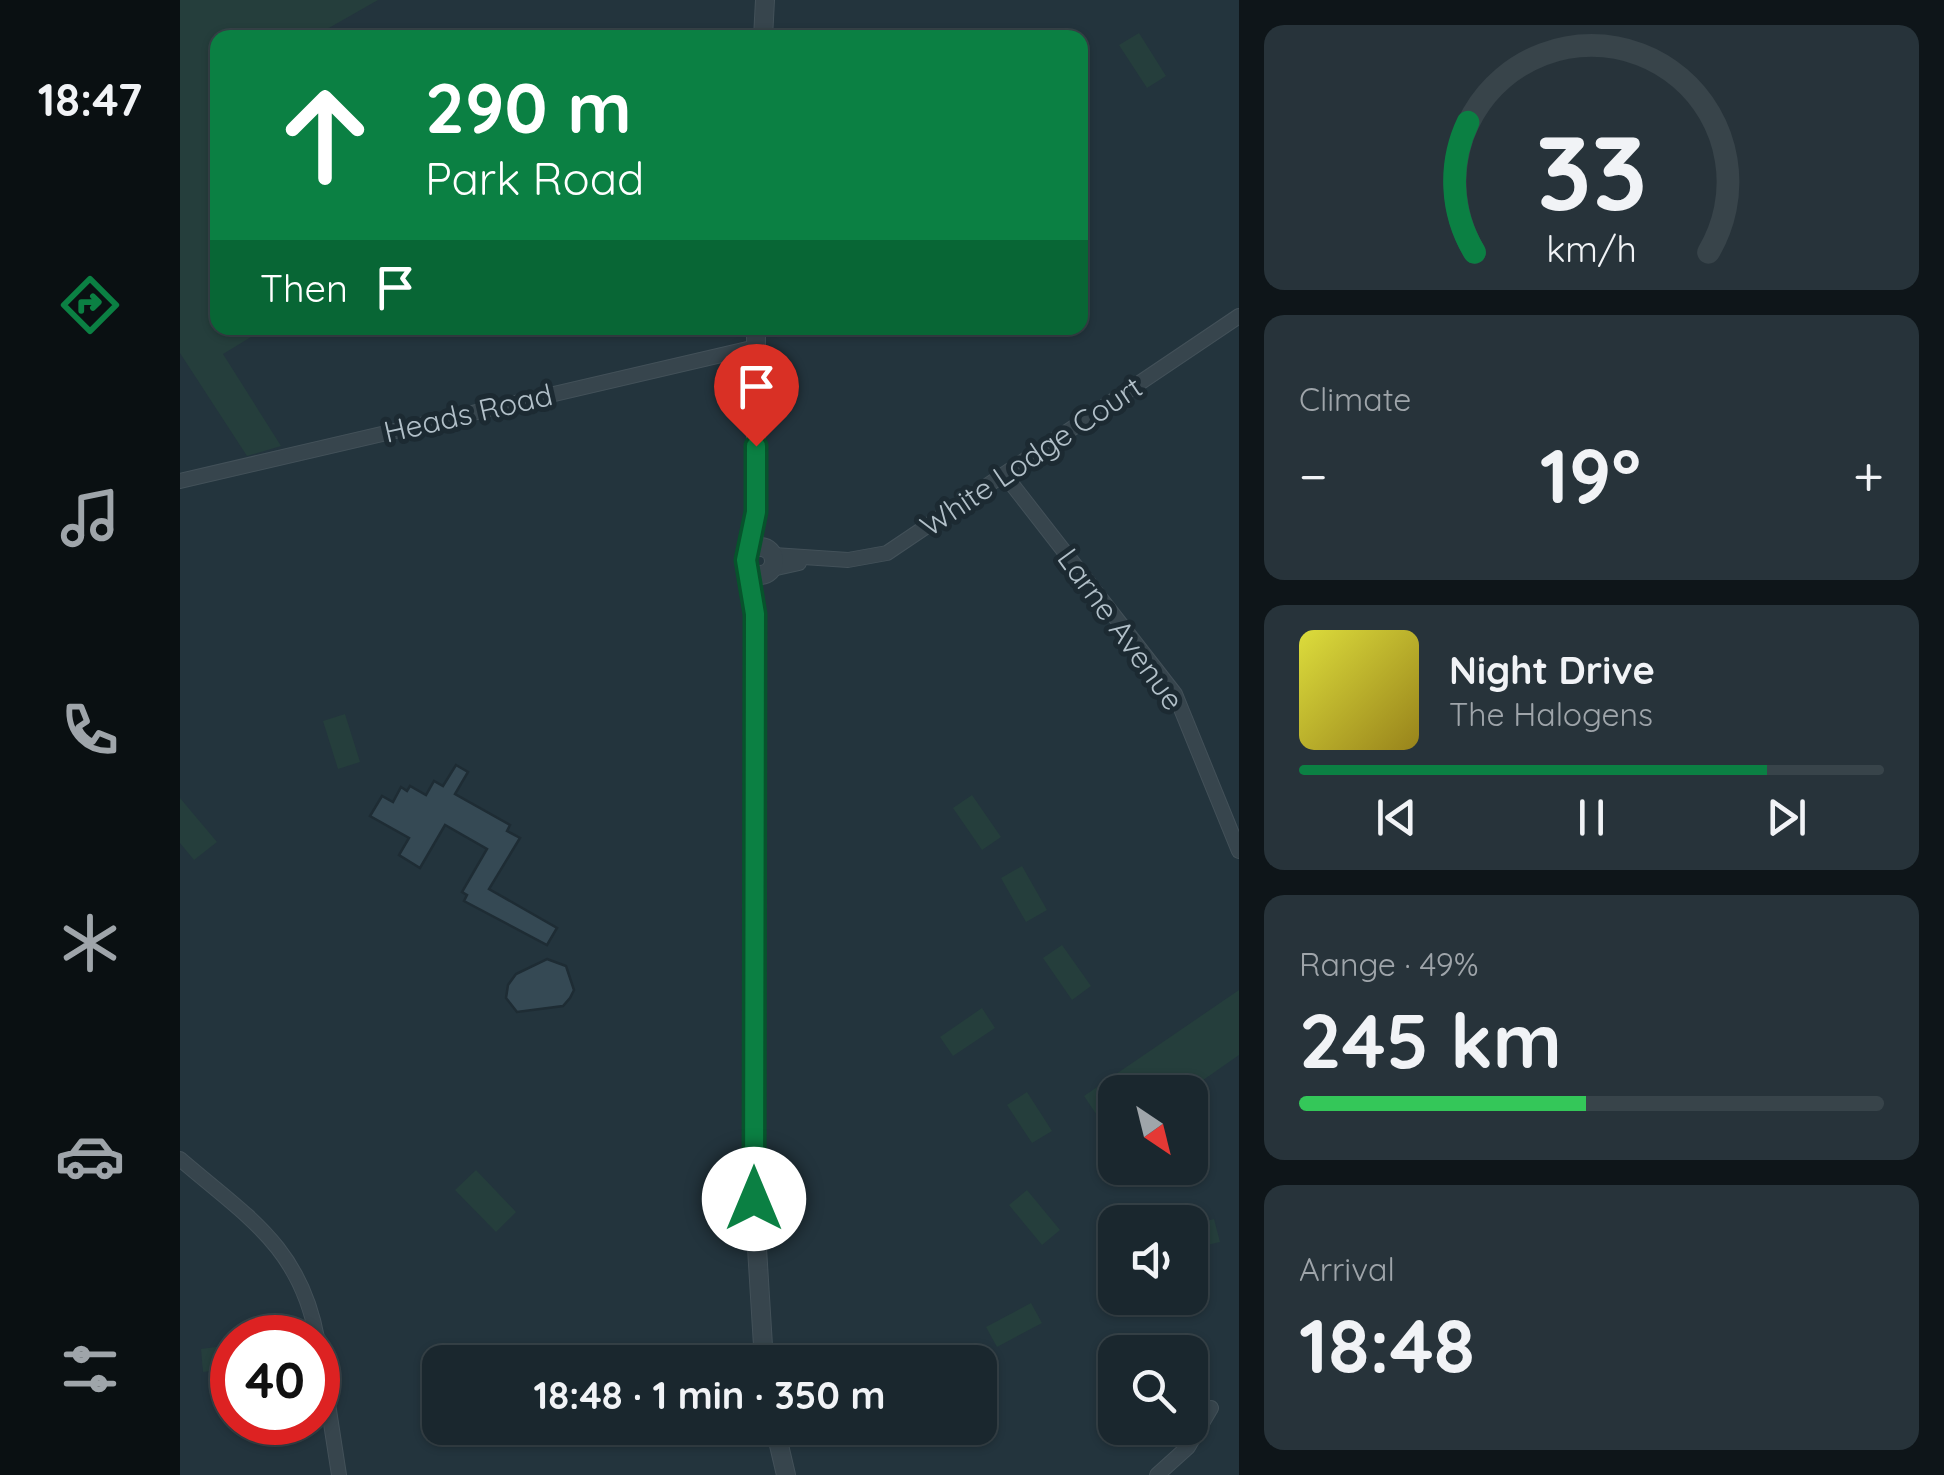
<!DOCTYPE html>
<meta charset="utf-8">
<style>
:root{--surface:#1a272e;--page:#27333a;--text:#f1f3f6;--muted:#9fa5aa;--line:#38444a;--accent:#0b8043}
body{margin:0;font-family:Quicksand,sans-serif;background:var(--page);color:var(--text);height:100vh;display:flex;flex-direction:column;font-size:38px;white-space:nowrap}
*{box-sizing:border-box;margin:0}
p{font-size:32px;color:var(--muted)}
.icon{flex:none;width:55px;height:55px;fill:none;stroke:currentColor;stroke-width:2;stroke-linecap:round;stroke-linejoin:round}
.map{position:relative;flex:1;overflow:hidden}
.sheet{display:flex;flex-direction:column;gap:25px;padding:25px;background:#0e1519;width:705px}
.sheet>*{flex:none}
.hud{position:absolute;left:30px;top:30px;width:878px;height:305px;border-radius:20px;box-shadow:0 2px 8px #0004,0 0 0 2px var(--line);background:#0b8043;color:#fff;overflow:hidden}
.needle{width:65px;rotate:145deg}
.fabs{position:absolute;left:918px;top:1075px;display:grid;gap:20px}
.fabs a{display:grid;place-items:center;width:110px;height:110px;border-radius:20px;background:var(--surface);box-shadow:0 2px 8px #0004,0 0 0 2px var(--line);font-size:50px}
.speed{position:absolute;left:30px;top:1315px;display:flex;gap:20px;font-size:50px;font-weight:700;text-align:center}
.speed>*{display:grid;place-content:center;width:130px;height:130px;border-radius:50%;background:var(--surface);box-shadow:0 2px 8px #0004,0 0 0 2px var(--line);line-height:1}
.speed .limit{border:15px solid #d22;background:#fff;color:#111}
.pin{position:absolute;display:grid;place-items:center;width:85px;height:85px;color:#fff;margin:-102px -42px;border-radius:50% 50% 50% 0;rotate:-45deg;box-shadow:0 0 10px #0007}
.pin .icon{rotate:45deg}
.me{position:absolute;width:110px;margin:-55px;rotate:0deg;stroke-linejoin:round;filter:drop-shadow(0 0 8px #0008)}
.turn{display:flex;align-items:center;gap:35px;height:210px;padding:0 50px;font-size:45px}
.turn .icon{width:130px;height:130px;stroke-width:2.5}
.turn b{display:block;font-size:70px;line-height:85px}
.then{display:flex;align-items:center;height:95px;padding:0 50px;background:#0003;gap:20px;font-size:38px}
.big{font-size:75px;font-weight:700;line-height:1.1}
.sheet .tile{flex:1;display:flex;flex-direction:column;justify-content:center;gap:15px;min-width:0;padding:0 35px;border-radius:20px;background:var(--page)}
.sheet .dial{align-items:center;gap:0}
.dial svg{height:260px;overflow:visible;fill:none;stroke:var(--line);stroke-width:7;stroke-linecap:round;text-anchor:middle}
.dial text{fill:var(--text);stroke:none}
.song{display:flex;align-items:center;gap:30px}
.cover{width:120px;height:120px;border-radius:15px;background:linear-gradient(135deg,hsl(60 70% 55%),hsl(50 70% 35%))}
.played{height:10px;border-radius:5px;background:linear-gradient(90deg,var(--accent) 80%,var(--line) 80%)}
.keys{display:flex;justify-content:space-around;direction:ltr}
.heat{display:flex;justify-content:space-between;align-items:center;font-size:55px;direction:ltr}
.charge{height:15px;border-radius:8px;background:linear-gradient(90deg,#34c759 49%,var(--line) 0)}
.trip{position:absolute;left:242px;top:1345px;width:575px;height:100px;border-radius:20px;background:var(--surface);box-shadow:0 2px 8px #0004,0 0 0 2px var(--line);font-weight:700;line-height:100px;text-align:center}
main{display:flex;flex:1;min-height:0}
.tab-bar{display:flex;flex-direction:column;width:180px;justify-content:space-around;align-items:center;background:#0a1012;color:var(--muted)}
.tab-bar .icon{width:70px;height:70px}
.tab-bar .selected{color:var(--accent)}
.tab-bar b{font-size:45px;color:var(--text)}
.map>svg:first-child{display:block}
.green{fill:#253e3c}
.building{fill:#354954;stroke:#1e2c34;stroke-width:2.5}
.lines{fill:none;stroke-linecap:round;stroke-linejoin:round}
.minor-casing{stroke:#435159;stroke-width:16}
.tertiary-casing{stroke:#435159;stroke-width:20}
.minor{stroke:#37454d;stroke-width:14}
.tertiary{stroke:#37454d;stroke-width:18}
.route-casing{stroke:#07532c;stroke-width:25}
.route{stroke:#0b8043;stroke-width:18}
.labels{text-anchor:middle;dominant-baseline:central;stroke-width:10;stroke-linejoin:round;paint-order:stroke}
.street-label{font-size:30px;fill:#b2c0c9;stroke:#1c2a32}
</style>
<main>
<nav class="tab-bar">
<b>18:47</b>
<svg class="icon selected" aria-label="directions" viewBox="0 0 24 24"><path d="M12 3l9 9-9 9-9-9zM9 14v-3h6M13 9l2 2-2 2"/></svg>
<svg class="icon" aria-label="music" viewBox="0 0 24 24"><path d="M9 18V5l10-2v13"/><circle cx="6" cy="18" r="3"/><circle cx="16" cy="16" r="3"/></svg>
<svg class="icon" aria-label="phone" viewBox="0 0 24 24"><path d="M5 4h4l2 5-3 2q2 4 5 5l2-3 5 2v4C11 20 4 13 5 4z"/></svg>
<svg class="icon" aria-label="climate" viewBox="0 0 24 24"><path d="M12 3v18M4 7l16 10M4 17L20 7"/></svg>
<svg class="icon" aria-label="car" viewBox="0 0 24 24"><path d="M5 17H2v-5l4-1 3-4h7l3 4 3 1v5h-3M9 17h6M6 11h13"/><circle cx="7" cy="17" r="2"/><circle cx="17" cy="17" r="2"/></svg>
<svg class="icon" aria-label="filters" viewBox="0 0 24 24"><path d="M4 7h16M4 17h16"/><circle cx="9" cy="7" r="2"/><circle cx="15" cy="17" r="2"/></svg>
</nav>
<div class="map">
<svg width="1059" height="1475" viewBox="0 0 1059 1475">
<rect width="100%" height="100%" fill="#23343d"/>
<path class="green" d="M 0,0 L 198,0 L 133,37 L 38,38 L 38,328 L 86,328 L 43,354 L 101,446 L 67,456 L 0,353 Z
M 959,33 L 986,76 L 967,88 L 939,45 Z
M 165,714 L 180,762 L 158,769 L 143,721 Z
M 792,795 L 821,837 L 802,850 L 773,808 Z
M 0,798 L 37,842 L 14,860 L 0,843 Z
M 842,866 L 867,910 L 846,922 L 821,878 Z
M 882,945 L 911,986 L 892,1000 L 863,958 Z
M 1059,990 L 1059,1055 L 1006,1092 L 935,1092 L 935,1142 L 904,1096 Z
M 802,1008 L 815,1028 L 773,1056 L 760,1037 Z
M 847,1092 L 872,1131 L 852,1143 L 827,1105 Z
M 296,1170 L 336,1212 L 316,1232 L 275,1190 Z
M 847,1190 L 880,1230 L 862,1245 L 829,1205 Z
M 1034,1219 L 1040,1242 L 1010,1249 L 1010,1225 Z
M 851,1303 L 862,1323 L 817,1347 L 806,1327 Z
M 52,1345 L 52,1368 L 23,1372 L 21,1349 Z"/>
<path class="building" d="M 276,765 L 288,772 L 275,794 L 330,825 L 327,831 L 340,838 L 309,889 L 377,928 L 367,945 L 284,901 L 287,895 L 282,892 L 307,849 L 265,825 L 240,868 L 219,855 L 229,838 L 190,816 L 202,796 L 213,802 L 221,787 L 227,791 L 230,786 L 246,795 L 254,781 L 263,786 Z
M 367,959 L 386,966 L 394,990 L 390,998 L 383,1006 L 337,1012 L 326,998 L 328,985 L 336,974 Z"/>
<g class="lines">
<defs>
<path id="minor" d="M 824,474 L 995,694 L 1059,851
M 0,481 L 576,347
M 594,555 L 668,560 L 707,553 L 1059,316
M 592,569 L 619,563
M 0,1159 C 66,1216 120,1246 137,1338
M 138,1339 L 159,1475
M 977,1475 L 1008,1447 L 1031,1408"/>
<path id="tertiary" d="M 583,38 L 585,0
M566 561a14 14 0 1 1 28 0a14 14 0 1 1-28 0Z
M 572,550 L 576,512 L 576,328
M 571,572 L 575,614 L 574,1199 L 584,1362
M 595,1428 L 606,1475"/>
</defs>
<use href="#minor" class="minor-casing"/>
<use href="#tertiary" class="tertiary-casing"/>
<use href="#minor" class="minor"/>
<use href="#tertiary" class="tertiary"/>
</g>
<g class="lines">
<defs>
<path id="route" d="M 574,1199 L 575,614 L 566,560 L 576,512 L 576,446"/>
</defs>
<use href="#route" class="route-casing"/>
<use href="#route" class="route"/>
</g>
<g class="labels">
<g class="street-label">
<text transform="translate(288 413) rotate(-13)">Heads Road</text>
<text transform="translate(851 456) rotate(-34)">White Lodge Court</text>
<text transform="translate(941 629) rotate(54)">Larne Avenue</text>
</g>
</g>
</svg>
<div class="fabs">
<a><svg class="needle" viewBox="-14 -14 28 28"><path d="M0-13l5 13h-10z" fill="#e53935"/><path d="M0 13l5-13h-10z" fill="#9fa5aa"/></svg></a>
<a><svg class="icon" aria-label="sound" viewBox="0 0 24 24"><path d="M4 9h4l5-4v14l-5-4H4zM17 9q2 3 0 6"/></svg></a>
<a><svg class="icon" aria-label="search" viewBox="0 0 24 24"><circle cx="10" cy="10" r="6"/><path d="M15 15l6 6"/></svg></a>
</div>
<div class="speed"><div class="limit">40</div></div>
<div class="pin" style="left:576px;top:446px;background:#d93025"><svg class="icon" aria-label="arrive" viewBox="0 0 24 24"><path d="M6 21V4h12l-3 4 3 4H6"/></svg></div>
<svg class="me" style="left:574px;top:1199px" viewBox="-20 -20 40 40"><circle r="19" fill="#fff"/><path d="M0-13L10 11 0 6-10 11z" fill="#0b8043"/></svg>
<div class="trip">18:48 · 1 min · 350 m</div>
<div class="hud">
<div class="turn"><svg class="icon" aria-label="ahead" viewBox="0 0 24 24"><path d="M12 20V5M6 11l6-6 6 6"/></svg><div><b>290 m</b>Park Road</div></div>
<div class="then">Then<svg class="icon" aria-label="arrive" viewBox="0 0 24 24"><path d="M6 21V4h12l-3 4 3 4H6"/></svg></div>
</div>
</div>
<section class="sheet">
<div class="tile dial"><svg viewBox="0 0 100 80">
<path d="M14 69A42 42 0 1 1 86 69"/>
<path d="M14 69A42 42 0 0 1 12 29" stroke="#0b8043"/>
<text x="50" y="56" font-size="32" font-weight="700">33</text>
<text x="50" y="72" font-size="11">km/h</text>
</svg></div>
<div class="tile"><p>Climate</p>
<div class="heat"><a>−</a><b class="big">19°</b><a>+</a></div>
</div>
<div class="tile">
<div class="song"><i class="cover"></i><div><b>Night Drive</b><p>The Halogens</p></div></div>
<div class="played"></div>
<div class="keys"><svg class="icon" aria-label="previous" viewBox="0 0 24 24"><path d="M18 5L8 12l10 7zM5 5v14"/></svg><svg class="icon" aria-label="pause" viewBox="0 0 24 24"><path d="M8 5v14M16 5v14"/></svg><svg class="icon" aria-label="next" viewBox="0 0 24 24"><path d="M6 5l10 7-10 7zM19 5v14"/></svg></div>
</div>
<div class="tile"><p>Range · 49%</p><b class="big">245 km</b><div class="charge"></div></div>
<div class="tile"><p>Arrival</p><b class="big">18:48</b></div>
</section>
</main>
